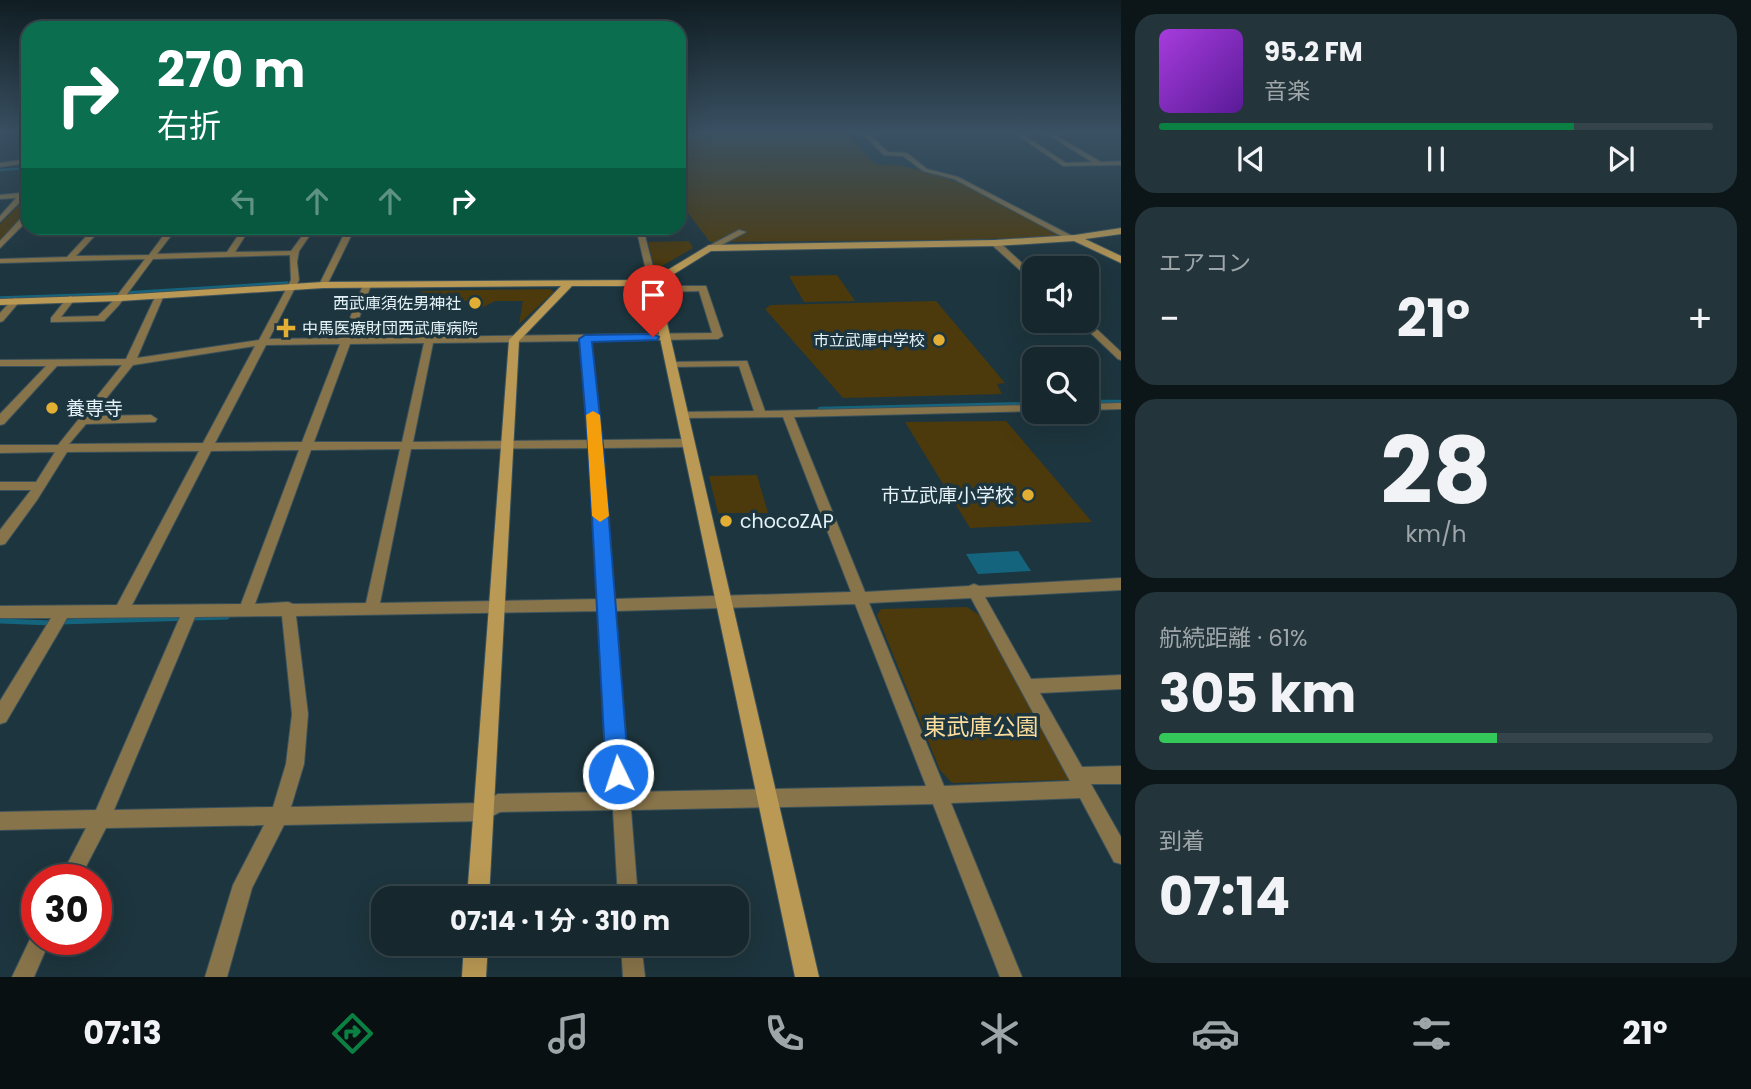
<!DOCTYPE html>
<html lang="ja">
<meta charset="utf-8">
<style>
:root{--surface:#16282e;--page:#23343a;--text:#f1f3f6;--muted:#9ea6aa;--line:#35444a;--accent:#0b8043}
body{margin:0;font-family:Poppins,"Noto Sans JP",sans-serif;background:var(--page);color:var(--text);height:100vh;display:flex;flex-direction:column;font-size:26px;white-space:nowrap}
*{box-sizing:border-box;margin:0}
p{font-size:23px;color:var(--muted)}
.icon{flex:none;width:38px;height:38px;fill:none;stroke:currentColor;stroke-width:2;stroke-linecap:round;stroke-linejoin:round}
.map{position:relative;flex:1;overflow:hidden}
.details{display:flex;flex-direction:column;gap:14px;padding:14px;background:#0c1619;width:630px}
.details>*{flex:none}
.banner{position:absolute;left:21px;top:21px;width:665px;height:214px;border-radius:21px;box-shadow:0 7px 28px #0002,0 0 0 2px var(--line);background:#0b6e4f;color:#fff;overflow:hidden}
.controls{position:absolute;left:1022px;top:256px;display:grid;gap:14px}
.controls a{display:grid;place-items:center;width:77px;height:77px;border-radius:14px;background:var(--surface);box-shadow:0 7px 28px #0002,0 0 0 2px var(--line);font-size:35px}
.speed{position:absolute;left:21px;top:864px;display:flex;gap:14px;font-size:35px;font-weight:700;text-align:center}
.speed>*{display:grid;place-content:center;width:91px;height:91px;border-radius:50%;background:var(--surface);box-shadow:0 7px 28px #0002,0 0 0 2px var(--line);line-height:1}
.speed .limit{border:10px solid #d22;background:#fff;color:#111}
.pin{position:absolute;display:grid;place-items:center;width:60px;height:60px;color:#fff;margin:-72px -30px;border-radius:50% 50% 50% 0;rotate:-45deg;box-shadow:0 0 7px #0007}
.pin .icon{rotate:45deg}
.me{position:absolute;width:77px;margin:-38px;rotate:356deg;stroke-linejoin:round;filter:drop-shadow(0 0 5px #0008)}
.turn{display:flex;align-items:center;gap:24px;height:147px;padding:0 21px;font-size:32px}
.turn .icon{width:91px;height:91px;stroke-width:2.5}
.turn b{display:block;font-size:49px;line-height:60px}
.lanes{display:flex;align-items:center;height:66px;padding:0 21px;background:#0003;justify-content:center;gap:35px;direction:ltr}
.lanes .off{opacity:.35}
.big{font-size:52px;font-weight:700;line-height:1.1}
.details .card{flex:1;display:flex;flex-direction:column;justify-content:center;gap:10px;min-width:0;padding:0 24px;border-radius:21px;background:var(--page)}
.details .dial{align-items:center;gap:0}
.dial b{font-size:91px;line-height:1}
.song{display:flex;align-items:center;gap:21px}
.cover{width:84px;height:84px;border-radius:10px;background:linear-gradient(135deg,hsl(280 70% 55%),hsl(270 70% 35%))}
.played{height:7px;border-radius:4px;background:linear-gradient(90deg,var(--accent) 75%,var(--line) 75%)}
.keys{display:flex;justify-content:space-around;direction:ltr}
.heat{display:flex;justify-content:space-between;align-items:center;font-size:38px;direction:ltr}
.charge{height:10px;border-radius:5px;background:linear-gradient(90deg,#34c759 61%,var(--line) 0)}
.trip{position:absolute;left:371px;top:886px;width:378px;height:70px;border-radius:21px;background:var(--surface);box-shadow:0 7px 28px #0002,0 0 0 2px var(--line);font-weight:700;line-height:70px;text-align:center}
.menu{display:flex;height:112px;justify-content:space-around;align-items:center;background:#091012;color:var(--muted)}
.menu .icon{width:49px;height:49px}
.menu .on{color:var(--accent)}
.menu b{font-size:32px;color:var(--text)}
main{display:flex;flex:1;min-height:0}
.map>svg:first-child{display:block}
.green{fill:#4d3a0c}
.water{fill:#15647d}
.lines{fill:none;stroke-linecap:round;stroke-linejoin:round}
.stream-far3{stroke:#15647d;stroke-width:2.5}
.stream-far2{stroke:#15647d;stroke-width:3.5}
.stream-far1{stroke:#15647d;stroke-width:4.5}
.stream{stroke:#15647d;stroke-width:5}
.street-casing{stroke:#3d535c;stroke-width:2}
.secondary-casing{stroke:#3d535c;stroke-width:2}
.street{fill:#88744a;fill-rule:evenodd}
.secondary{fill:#ba9954;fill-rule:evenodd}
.route{fill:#1a73e8;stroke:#114b97;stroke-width:2}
.slow{fill:#f59e0b}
.poi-dot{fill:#e2af34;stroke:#1d353e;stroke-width:2.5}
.labels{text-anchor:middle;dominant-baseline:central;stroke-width:7;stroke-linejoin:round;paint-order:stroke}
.far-poi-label{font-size:16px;fill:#e5f3f9;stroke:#1d353e;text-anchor:end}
.poi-label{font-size:19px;fill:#e5f3f9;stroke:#1d353e;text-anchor:start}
.near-park-label{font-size:23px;fill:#fcdc9b;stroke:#1d353e}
</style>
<main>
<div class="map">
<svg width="1121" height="977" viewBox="0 0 1121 977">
<rect width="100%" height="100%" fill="#1d353e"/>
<path class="green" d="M 679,133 L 844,133 L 876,164 C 944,165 1003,205 1062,236 L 957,240 L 710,242 L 679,201 Z
M 28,196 L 28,211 L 0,241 L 0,224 Z
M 689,241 L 693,248 L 655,270 L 648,242 Z
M 837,275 L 855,301 L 804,302 L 789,276 Z
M 550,289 L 554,292 L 519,324 L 523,301 L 495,301 L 483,307 L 470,309 L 470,301 L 454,300 L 450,310 L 418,312 L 421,291 Z
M 936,301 L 1005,383 L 997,384 L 1002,394 L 843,398 L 765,309 L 771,305 Z
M 1006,421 L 1092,522 L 970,528 L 905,422 Z
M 757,475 L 768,513 L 718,513 L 709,476 Z
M 967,607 L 982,617 L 1071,775 L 1067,780 L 952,783 L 940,770 L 877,615 L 881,609 Z"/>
<path class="water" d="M 1018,551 L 1031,571 L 978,574 L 966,554 Z"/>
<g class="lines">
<path class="stream-far3" d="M 0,170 L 28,168"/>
<path class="stream-far2" d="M 126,293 L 287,283
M 0,298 L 117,294"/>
<path class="stream-far1" d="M 1087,402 L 1121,402
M 820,409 L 1034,404"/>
<path class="stream" d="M 0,621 L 52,623
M 60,622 L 227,617"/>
<defs>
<path id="street" d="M 862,133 L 868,133 L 888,152 L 907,153 L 927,169 L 958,177 L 1076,238 L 1069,240 L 954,179 L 923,171 L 903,156 L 884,155 Z
M 1014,133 L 1021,133 L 1066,163 L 1092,162 L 1045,133 L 1052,133 L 1101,162 L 1121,161 L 1121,165 L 1063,166 Z
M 28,159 L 28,163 L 0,167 L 0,163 Z
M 28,187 L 26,196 L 0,222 L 0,216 L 16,198 L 0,199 L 0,195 L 20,193 Z
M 25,214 L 28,214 L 28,220 L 0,248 L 0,241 Z
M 94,228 L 102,228 L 76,256 L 149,255 L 169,228 L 177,228 L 157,254 L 227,252 L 243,228 L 250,228 L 235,252 L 291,251 L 308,228 L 315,228 L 299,251 L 297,262 L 299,280 L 269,339 L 342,338 L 363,285 L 367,282 L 371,285 L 352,338 L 712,333 L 699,291 L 663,292 L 649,283 L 636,228 L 643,228 L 657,282 L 665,286 L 706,286 L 723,336 L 718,339 L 590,341 L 601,440 L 688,439 L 694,443 L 688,447 L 602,448 L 614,599 L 851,592 L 783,417 L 678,418 L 677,416 L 678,414 L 682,412 L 754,411 L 739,366 L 670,367 L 666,366 L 666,362 L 747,361 L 765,411 L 1034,405 L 1034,411 L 794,417 L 865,592 L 969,586 L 974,584 L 979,586 L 1121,578 L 1121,590 L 985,597 L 1031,679 L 1121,675 L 1121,689 L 1040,693 L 1082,767 L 1121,766 L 1121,784 L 1091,784 L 1121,837 L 1121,864 L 1114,862 L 1080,798 L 951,803 L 1022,977 L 1000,977 L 933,804 L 631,810 L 638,898 L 618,898 L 613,810 L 500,812 L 483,821 L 284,825 L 252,888 L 227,977 L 205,977 L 233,885 L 264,825 L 106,828 L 79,880 L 59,880 L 86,828 L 0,830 L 0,812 L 96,810 L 180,617 L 67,618 L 6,722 L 0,724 L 0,701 L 51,618 L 0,618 L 0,606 L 117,605 L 199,451 L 67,452 L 37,500 L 5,544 L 0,545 L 0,530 L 31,490 L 0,490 L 0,482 L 36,482 L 55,452 L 0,453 L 0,445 L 58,445 L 122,365 L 57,366 L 4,424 L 0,425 L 0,414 L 46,366 L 0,366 L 0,360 L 126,359 L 156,295 L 160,292 L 164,295 L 137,358 L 259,340 L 291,280 L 290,255 L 153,259 L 119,305 L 104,321 L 51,322 L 51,318 L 68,297 L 71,296 L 75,299 L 61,317 L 98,316 L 113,301 L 145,259 L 0,263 L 0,259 L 67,257 ZM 580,341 L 590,440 L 413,442 L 433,343 ZM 424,343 L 402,442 L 314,442 L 350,344 ZM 340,344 L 302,442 L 215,443 L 266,345 ZM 255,346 L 203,443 L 69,444 L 86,424 L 155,422 L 157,419 L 151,415 L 92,416 L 133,365 ZM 590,448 L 600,599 L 380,603 L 411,449 ZM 400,449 L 366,603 L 293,604 L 288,602 L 255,604 L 311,450 ZM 299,450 L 241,604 L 132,605 L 211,451 ZM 971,598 L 1070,781 L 944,786 L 869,603 ZM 855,604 L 926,786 L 629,792 L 615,611 ZM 601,611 L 612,792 L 498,794 L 481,803 L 291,807 L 304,764 L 308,714 L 296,616 ZM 282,616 L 292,714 L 286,764 L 273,807 L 114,810 L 195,617 Z
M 347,228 L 355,228 L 327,285 L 320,287 L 319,285 Z
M 739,230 L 746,232 L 712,250 L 705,248 Z
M 992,241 L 998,241 L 1034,274 L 1034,280 L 1031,280 L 992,245 Z
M 16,298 L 20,301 L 3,321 L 0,322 L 0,313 L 13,299 Z
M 1077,320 L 1087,320 L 1121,352 L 1121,360 L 1118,359 Z
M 1121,403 L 1121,409 L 1087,410 L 1087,404 Z
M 37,931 L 37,940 L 50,940 L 34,977 L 12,977 L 33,933 Z
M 621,943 L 641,943 L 645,977 L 623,977 Z"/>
<path id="secondary" d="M 1121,228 L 1121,234 L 1085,239 L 1121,256 L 1121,263 L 1074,241 L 995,246 L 711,251 L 658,284 L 819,977 L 795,977 L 649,286 L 572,286 L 519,341 L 489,898 L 467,898 L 509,340 L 561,286 L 323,288 L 120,301 L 0,305 L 0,299 L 120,295 L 323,282 L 651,280 L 709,245 L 995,240 L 1075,235 Z
M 464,943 L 488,943 L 486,977 L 462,977 Z"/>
</defs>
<use href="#street" class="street-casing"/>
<use href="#secondary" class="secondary-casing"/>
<use href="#street" class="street"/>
<use href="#secondary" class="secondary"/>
</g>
<linearGradient id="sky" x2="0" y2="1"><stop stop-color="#101d22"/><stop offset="0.49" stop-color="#3a5163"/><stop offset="1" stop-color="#3a5163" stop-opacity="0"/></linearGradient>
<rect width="1121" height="270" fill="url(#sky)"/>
<path class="route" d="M 653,334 L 659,337 L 657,340 L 592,342 L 603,445 L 629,774 L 626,782 L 618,785 L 610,782 L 606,774 L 588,445 L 579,339 L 585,335 Z"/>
<path class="slow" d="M 593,411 L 600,415 L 609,516 L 600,522 L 592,516 L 586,415 Z"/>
<g class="poi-dot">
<circle cx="475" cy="303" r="7"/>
<path d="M282.5 317.5h7v7h7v7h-7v7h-7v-7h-7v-7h7z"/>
<circle cx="939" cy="340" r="7"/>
<circle cx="52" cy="408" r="7"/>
<circle cx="1028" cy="495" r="7"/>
<circle cx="726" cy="521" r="7"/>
</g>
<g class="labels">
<g class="far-poi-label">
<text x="461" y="303">西武庫須佐男神社</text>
<text x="302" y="328" text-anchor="start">中馬医療財団西武庫病院</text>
<text x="925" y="340">市立武庫中学校</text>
</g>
<g class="poi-label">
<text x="66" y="408">養専寺</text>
<text x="1014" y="495" text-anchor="end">市立武庫小学校</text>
<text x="740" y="521">chocoZAP</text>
</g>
<g class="near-park-label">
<text x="981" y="727">東武庫公園</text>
</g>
</g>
</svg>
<div class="controls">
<a><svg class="icon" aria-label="sound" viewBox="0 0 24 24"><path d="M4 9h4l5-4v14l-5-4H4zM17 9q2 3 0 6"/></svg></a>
<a><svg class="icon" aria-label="search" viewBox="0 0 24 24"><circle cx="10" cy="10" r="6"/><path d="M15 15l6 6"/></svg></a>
</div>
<div class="speed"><div class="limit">30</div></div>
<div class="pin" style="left:653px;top:337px;background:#d93025"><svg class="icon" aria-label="arrive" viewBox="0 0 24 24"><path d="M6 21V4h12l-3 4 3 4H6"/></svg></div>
<svg class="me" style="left:618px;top:774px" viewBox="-20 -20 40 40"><circle r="17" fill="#1a73e8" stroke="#fff" stroke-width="3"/><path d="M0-11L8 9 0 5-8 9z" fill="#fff"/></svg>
<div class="trip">07:14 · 1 分 · 310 m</div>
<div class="banner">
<div class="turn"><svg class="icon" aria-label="right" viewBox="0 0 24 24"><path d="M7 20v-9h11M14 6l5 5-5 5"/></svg><div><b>270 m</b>右折</div></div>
<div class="lanes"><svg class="icon off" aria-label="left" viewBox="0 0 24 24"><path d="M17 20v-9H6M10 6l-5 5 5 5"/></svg><svg class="icon off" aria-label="ahead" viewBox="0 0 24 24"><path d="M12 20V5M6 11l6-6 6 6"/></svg><svg class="icon off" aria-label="ahead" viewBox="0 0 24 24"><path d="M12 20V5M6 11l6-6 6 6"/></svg><svg class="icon" aria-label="right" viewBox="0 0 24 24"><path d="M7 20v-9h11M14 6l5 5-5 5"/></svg></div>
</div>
</div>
<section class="details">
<div class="card">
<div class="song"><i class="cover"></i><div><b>95.2 FM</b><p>音楽</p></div></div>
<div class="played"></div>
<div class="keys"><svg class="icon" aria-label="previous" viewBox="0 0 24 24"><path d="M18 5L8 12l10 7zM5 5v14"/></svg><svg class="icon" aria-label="pause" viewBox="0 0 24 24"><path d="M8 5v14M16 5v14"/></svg><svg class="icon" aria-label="next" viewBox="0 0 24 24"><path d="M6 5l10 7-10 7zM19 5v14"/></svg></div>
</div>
<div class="card"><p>エアコン</p>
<div class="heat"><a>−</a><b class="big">21°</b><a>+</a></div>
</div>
<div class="card dial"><b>28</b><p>km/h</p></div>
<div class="card"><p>航続距離 · 61%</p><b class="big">305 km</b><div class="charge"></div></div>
<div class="card"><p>到着</p><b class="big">07:14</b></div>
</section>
</main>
<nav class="menu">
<b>07:13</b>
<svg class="icon on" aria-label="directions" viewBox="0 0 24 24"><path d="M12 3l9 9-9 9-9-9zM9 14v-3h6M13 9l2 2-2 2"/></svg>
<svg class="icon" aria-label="music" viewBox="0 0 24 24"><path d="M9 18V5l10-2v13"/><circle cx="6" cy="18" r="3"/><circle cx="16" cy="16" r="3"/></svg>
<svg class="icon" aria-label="phone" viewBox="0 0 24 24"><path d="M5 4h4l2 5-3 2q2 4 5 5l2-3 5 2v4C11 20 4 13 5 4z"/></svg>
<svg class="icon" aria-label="climate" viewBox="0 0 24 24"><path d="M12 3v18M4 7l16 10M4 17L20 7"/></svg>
<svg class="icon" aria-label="car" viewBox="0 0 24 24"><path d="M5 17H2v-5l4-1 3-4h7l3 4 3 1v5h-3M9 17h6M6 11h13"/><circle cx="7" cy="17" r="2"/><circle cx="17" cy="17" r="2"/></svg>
<svg class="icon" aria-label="filters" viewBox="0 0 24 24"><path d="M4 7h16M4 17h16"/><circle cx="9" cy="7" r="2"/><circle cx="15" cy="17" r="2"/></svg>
<b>21°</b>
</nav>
